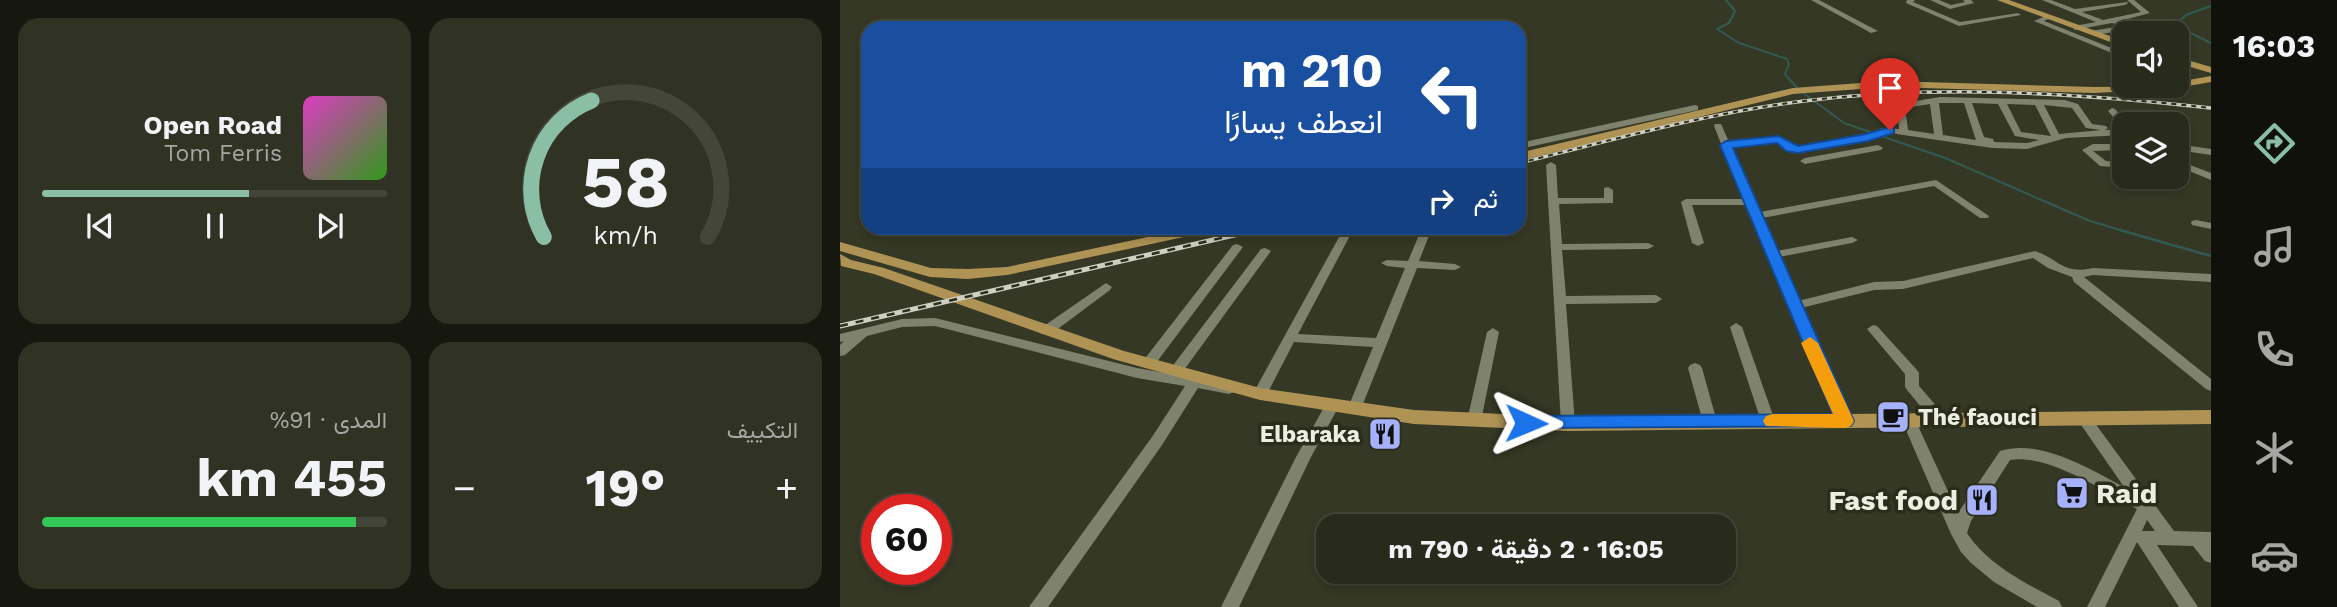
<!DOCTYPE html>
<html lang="ar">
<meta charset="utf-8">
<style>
:root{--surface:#282a1b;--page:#303224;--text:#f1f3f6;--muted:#a5a7a3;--line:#44463a;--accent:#8abfa5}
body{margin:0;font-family:"Work Sans",Vazirmatn,sans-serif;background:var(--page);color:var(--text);direction:rtl;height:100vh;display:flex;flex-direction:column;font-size:26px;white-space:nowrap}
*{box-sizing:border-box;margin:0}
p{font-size:23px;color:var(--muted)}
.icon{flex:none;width:38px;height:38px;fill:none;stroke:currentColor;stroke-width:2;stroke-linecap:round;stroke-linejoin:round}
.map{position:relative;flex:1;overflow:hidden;direction:ltr}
.panel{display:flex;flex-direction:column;gap:18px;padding:18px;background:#16170f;width:840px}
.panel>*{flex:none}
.hud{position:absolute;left:21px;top:21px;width:665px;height:214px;border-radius:21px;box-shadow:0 4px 10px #0003,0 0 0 2px var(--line);direction:rtl;background:#1a4fa0;color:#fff;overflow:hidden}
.buttons{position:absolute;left:1272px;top:21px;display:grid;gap:14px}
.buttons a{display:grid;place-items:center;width:77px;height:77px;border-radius:14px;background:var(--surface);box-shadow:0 4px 10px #0003,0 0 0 2px var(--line);font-size:35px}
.speed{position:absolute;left:21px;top:494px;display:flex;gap:14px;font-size:35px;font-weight:700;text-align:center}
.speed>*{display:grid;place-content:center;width:91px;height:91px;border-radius:50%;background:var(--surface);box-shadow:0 4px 10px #0003,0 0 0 2px var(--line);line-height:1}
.speed .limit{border:10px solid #d22;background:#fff;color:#111}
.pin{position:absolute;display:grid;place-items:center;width:60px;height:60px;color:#fff;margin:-72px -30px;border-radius:50% 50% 50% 0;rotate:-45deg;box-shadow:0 0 7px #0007}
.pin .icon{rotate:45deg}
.me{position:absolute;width:77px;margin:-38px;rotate:91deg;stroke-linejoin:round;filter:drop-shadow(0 0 5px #0008)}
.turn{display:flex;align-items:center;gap:24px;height:147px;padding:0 28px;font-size:32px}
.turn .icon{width:91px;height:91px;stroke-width:2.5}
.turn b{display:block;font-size:49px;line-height:60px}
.then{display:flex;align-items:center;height:66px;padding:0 28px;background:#0003;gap:14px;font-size:26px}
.big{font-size:52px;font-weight:700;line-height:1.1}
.panel .tile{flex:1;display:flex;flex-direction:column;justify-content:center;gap:10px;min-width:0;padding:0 24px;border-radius:21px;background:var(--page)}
.panel .dial{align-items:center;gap:0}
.dial svg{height:182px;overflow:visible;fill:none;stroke:var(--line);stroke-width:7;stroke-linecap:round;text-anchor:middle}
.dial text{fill:var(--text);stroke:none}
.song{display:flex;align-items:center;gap:21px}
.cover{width:84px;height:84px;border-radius:10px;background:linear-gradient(135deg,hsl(310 70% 55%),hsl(110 70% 35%))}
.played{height:7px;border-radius:4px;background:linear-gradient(90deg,var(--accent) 60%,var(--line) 60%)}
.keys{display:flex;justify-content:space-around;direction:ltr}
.heat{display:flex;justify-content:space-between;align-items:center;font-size:38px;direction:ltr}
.charge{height:10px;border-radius:5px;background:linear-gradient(90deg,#34c759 91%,var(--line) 0)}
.panel .tiles{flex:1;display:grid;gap:18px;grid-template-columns:repeat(2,1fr)}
.trip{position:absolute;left:476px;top:514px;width:420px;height:70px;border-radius:21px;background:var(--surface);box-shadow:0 4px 10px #0003,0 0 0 2px var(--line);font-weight:700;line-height:70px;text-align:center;direction:rtl}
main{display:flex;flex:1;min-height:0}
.dock{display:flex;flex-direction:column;width:126px;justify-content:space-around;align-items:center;background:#10110b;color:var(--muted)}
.dock .icon{width:49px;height:49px}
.dock .active{color:var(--accent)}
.dock b{font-size:32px;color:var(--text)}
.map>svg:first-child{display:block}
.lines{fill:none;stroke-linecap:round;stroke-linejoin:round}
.stream-far1{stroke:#315b53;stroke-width:2}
.stream{stroke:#315b53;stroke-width:2.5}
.minor{fill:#7f826c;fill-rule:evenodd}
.major{fill:#af9355;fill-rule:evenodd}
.rail-far1-casing{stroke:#cfd0c3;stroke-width:3.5}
.rail-casing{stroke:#cfd0c3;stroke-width:5}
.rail-far1{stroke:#2b2d1a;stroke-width:2;stroke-dasharray:5;stroke-linecap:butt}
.rail{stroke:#2b2d1a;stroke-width:2.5;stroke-dasharray:8;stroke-linecap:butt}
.route{fill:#1a73e8;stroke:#114b97;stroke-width:2}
.slow{fill:#f59e0b}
.labels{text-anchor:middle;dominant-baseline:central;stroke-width:7;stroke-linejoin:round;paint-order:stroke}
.poi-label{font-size:23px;font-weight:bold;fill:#edeee2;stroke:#2b2d1a;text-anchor:start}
.near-poi-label{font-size:28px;font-weight:bold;fill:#edeee2;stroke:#2b2d1a;text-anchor:start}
</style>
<main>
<nav class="dock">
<b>16:03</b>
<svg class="icon active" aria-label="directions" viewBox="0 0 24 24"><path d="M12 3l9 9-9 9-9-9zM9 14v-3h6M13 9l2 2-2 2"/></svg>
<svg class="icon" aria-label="music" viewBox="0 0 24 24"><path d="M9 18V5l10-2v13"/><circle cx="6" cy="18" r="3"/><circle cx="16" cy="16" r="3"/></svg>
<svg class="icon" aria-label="phone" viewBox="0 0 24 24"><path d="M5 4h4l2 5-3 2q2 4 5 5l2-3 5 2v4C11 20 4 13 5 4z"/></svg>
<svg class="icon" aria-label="climate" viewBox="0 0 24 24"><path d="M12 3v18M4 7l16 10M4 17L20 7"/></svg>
<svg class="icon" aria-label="car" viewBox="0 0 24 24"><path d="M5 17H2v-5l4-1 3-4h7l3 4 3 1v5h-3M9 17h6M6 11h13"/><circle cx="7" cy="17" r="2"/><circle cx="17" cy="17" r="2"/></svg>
</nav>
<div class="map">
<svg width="1371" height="607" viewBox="0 0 1371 607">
<rect width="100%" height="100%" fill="#353824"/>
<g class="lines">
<path class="stream-far1" d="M 886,0 L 895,11 L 889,23 L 877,29 L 899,43 L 947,59 L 949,64 L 945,74 L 957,88
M 1371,6 L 1346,15 L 1335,25 L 1371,43
M 962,92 L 1004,123 L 1105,158 L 1250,221 L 1287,232"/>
<path class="stream" d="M 1280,230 L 1371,256"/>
<path class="minor" d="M 971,0 L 979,0 L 1038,31 L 1031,33 Z
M 1067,0 L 1075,0 L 1073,2 L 1120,22 L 1178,13 L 1181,15 L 1119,26 L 1066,3 Z
M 1090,0 L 1099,0 L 1111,5 L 1125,2 L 1123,0 L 1131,0 L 1134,3 L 1110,9 Z
M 1202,0 L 1211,0 L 1235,9 L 1287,2 L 1288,3 L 1285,5 L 1242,12 L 1263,20 L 1301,12 L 1287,0 L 1294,0 L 1310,13 L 1280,21 L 1294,25 L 1294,29 L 1254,35 L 1251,35 L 1251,31 L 1282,26 L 1272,23 L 1234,30 L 1234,26 L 1256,22 Z
M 1206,16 L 1212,17 L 1204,21 L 1284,53 L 1284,58 L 1194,21 Z
M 1284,36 L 1284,40 L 1271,41 L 1267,39 Z
M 1337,76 L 1352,81 L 1353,83 L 1349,85 L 1337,81 Z
M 1100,97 L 1225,100 L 1238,104 L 1252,124 L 1266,126 L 1268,128 L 1265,130 L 1284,129 L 1284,135 L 1226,138 L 1187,149 L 1152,148 L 1050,133 L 1028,141 L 958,153 L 948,150 L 937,142 L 892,147 L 920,212 L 1096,180 L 1149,216 L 1148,218 L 1140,218 L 1094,186 L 922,218 L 936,251 L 1012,237 L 1018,240 L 1012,243 L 939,257 L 958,301 L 1034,282 L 1063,281 L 1195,251 C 1219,259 1223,275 1253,268 L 1371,274 L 1371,282 L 1253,275 L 1244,277 L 1371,379 L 1371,391 L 1366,389 L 1234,282 L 1232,277 L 1208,268 L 1193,258 L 1063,289 L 1034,290 L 961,308 L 1012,421 L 1010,425 L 1005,426 L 1000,425 L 947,306 L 906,205 L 852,205 L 864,243 L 858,246 L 852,243 L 841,202 L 846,199 L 903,199 L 874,126 L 875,124 L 881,124 L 889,142 L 939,136 L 958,147 L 1026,136 L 1042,128 L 1059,129 L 1057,104 ZM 1099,103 L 1124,103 L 1136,140 L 1103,135 ZM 1132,103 L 1158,104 L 1175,136 L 1199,140 L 1187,143 L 1154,142 L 1153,139 L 1144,137 ZM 1090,104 L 1094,134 L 1068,130 L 1065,108 ZM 1167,104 L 1195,105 L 1211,136 L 1181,132 ZM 1204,105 L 1232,108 L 1246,128 L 1261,130 L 1219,134 Z
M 855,105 L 858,106 L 858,110 L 679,149 L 679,143 Z
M 1272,108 L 1275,109 L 1288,124 L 1281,126 L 1268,111 Z
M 1253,144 L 1284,144 L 1284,150 L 1253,151 L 1266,161 L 1284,162 L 1284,168 L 1260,166 L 1242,150 Z
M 1337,144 L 1371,149 L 1371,155 L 1337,150 Z
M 1038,145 L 1043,148 L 1041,150 L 965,164 L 960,161 L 965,158 Z
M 1337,160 L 1371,173 L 1371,180 L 1337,166 Z
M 711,162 L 716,165 L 718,198 L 764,198 L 764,188 L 768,187 L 773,190 L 773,203 L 719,204 L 722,244 L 808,243 L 814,246 L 808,249 L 722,250 L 726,296 L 816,295 L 822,299 L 816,303 L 726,304 L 735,424 L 733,428 L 728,429 L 723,428 L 721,424 L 706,165 Z
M 1356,220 L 1371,223 L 1371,229 L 1352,225 L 1351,223 L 1352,221 Z
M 504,228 L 514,228 L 458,334 L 536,338 L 565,268 L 547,266 L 541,263 L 547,260 L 568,261 L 582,228 L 592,228 L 579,261 L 615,264 L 621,267 L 615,270 L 577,268 L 519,414 L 509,414 L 507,410 L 533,347 L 454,342 L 425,398 L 420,399 L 405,395 L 403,392 L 405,389 L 416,388 Z
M 397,244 L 403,247 L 313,367 L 303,367 L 301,364 L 303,361 L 393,245 Z
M 425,248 L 431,251 L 341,374 L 337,375 L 394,386 L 396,389 L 394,392 L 389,394 L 358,388 L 322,445 L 208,607 L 189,607 L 312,437 L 345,386 L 297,378 L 95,326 L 62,327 L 27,336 L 5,355 L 0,356 L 0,345 L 4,341 L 0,342 L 0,334 L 62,319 L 95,318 L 297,368 L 331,374 L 329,371 L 331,368 L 421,249 Z
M 266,283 L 272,287 L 270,290 L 211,334 L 201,334 L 200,331 L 201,328 Z
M 896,323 L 902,327 L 935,421 L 933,425 L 928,426 L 923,425 L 921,421 L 890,327 Z
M 1033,325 L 1037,326 L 1077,370 L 1079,373 L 1079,386 L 1106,417 L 1108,421 L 1106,425 L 1101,426 L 1096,425 L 1067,390 L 1065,387 L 1065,374 L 1027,329 Z
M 653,328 L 659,332 L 641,421 L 639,425 L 634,426 L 629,425 L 627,421 L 647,332 Z
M 855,363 L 860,365 L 862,368 L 877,422 L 875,426 L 870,427 L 865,426 L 863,422 L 848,368 L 850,365 Z
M 492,401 L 497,402 L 499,406 L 471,457 L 399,607 L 381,607 L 456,457 L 487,402 Z
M 1244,414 L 1249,415 L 1334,531 L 1371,532 L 1371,563 L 1365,561 L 1353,546 L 1317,545 L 1358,607 L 1339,607 L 1297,542 L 1265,607 L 1247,607 L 1297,509 C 1262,490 1209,454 1170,460 L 1131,521 L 1127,533 C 1149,566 1186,583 1219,601 L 1222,607 L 1197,607 L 1154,582 L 1131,563 L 1121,552 L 1111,534 L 1062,421 L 1064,417 L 1069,416 L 1074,417 L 1118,513 L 1160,451 C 1199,438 1250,469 1284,487 L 1237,419 L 1239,415 ZM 1307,520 L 1315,531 L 1302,531 Z"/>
<path class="major" d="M 1157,0 L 1169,0 L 1284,41 L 1284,47 Z
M 1337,57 L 1371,67 L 1371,73 L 1337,63 Z
M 1371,76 L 1371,82 L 1331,89 L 1254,93 L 1048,87 L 953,94 L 679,161 L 679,153 L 953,88 L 1048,81 L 1254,87 L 1337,86 L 1337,82 Z
M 350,228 L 374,228 L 367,232 L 167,275 L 128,279 L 90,277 L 0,251 L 0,242 L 91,268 L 128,269 L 167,267 Z
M 0,254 L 11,260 L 44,268 L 284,351 L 420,388 L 574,410 L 728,417 L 1371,410 L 1371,424 L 728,431 L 574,424 L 420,400 L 273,359 L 34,274 L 1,266 Z"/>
<defs>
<path id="rail-far1" d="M 679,163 C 773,140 867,113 964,101 C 1100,84 1235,93 1371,108
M 409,232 L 424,228"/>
<path id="rail" d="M 0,326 L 416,230"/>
</defs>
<use href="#rail-far1" class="rail-far1-casing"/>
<use href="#rail" class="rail-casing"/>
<use href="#rail-far1" class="rail-far1"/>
<use href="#rail" class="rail"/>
</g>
<path class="route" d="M 1050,127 L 1054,128 L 1054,133 L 1028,141 L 958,153 L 946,151 L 937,143 L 893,148 L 1014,421 L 1011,426 L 679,428 L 677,423 L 679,418 L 686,416 L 993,414 L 880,145 L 886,141 L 939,136 L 958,146 L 1026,134 Z"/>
<path class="slow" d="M 970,337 L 978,343 L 1014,421 L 1011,426 L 1005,428 L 926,426 L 923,421 L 926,416 L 932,414 L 993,414 L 961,343 Z"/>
<defs>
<symbol id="cafe-square" viewBox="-11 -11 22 22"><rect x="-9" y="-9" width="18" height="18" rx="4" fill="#a6b1fc" stroke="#2b2d1a"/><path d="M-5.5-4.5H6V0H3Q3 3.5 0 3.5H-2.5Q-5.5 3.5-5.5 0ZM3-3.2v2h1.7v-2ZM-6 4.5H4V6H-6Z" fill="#111"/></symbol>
<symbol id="restaurant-square" viewBox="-11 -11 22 22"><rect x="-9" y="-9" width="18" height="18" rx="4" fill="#a6b1fc" stroke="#2b2d1a"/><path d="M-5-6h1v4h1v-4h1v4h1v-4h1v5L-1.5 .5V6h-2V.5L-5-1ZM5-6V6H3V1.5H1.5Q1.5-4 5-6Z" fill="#111"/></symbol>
<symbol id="supermarket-square" viewBox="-11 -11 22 22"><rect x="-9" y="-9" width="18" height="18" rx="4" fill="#a6b1fc" stroke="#2b2d1a"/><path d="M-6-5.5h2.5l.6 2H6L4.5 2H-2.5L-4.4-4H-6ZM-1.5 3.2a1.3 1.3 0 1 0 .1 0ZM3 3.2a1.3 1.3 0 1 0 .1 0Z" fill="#111"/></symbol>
</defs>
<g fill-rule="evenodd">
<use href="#cafe-square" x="1034" y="398" width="38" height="38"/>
<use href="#restaurant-square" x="526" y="415" width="38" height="38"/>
<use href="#supermarket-square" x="1213" y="474" width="38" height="38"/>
<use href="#restaurant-square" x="1123" y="481" width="38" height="38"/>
</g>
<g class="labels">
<g class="poi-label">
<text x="1078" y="417">Thé faouci</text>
<text x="520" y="434" text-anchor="end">Elbaraka</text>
</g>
<g class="near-poi-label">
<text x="1256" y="493">Raid</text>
<text x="1118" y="500" text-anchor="end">Fast food</text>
</g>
</g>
</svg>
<div class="buttons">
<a><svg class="icon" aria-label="sound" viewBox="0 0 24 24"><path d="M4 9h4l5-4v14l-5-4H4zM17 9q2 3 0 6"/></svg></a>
<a><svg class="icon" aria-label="layers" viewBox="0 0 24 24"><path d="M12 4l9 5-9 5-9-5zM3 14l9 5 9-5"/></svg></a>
</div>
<div class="speed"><div class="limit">60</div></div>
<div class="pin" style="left:1050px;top:130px;background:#d93025"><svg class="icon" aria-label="arrive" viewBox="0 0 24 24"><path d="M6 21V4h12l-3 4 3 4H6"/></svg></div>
<svg class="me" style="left:686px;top:423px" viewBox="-20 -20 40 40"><path d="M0-17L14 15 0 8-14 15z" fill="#1a73e8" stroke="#fff" stroke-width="4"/></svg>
<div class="trip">16:05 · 2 دقيقة · 790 m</div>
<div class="hud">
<div class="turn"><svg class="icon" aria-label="left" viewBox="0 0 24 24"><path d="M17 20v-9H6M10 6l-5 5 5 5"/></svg><div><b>210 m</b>انعطف يسارًا</div></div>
<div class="then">ثم<svg class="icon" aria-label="right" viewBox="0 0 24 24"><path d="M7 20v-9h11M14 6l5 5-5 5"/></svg></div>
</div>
</div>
<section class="panel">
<div class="tiles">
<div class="tile dial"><svg viewBox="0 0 100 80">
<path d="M14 69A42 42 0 1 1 86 69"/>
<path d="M14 69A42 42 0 0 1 35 9" stroke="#8abfa5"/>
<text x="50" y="56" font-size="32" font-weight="700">58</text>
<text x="50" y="72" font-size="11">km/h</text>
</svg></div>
<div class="tile">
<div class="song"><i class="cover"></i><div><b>Open Road</b><p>Tom Ferris</p></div></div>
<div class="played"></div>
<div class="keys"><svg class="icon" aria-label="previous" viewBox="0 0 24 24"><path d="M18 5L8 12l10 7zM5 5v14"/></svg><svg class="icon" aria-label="pause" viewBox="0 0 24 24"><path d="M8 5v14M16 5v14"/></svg><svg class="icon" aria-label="next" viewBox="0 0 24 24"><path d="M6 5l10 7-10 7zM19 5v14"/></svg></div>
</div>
<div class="tile"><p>التكييف</p>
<div class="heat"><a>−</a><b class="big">19°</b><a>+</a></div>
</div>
<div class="tile"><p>المدى · 91%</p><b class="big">455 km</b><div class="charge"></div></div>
</div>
</section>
</main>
